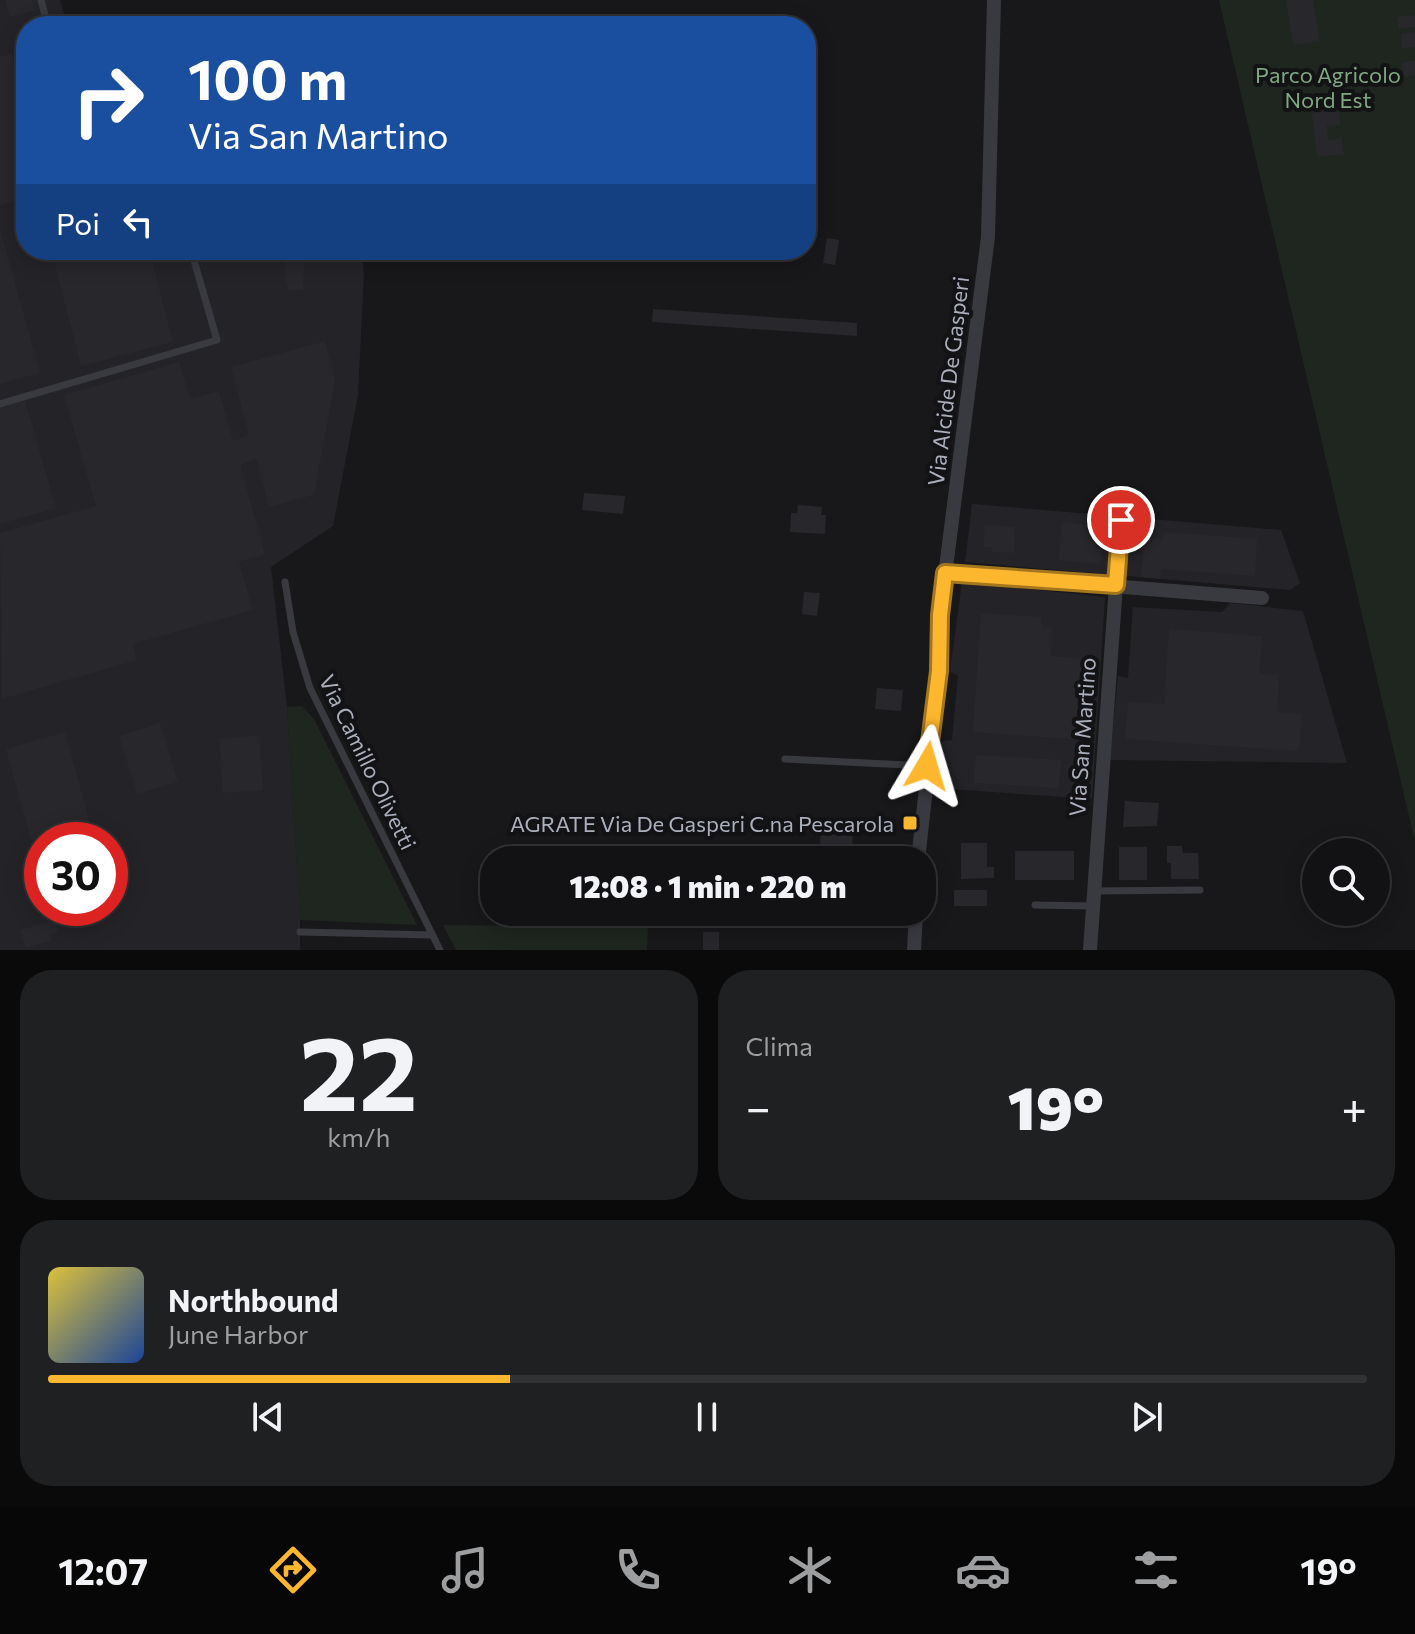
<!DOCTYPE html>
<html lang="it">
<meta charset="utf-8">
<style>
:root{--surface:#121214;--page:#1f2022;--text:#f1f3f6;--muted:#9c9ea0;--line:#313234;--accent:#fdb72e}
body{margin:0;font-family:Commissioner,sans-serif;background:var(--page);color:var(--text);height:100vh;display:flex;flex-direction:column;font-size:30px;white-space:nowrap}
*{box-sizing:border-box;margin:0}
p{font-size:26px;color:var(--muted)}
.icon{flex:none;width:44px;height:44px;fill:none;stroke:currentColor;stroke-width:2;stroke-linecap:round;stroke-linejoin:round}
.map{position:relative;height:950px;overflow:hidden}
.drawer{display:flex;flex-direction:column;gap:20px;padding:20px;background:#0a0a0b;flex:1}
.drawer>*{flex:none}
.hud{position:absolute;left:16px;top:16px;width:800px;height:244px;border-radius:32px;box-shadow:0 4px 20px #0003,0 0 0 2px var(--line);background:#1a4fa0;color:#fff;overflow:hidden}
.controls{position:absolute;left:1302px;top:838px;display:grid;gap:16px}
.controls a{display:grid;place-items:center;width:88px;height:88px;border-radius:50%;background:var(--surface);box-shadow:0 4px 20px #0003,0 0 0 2px var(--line);font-size:40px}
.speed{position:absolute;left:24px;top:822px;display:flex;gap:16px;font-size:40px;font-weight:700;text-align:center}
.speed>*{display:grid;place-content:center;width:104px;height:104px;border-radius:50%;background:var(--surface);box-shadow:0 4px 20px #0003,0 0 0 2px var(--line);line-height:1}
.speed .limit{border:12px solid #d22;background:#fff;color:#111}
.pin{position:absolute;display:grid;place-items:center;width:68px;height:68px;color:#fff;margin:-34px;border:4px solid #fff;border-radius:50%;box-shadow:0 2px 8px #0007}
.me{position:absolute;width:88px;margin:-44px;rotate:7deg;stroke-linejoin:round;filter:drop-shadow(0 0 6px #0008)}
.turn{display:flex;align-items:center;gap:28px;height:168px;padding:0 40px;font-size:36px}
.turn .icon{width:104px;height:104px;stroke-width:2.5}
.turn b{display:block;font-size:56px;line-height:68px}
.then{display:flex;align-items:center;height:76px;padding:0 40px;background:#0003;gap:16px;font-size:30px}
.big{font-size:60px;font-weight:800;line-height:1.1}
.drawer .widget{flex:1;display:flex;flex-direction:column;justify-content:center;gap:12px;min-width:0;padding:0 28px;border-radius:32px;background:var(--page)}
.drawer .dial{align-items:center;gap:0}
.dial b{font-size:104px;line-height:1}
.song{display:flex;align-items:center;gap:24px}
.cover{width:96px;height:96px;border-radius:12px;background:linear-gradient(135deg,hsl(50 70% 55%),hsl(220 70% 35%))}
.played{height:8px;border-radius:4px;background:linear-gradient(90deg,var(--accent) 35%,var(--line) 35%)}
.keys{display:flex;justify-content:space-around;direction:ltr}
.heat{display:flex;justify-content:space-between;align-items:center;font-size:44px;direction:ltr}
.drawer .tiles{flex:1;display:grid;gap:20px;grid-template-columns:1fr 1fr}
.widget:last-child{grid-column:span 2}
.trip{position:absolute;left:480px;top:846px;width:456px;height:80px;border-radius:32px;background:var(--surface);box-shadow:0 4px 20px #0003,0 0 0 2px var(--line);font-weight:800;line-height:80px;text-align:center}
.tabs{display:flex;height:128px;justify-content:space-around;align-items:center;background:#070708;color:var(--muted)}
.tabs .icon{width:56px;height:56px}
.tabs .current{color:var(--accent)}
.tabs b{font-size:36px;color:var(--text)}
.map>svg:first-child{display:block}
.built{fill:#242428;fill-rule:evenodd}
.green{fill:#1e261f}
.building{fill:#28282c}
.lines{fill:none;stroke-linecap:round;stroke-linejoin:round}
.service{stroke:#393a40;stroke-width:7}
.minor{stroke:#393a40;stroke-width:14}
.route-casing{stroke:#a4771e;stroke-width:20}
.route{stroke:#fdb72e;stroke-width:14}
.poi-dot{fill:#fdb72e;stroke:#131316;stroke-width:3}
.labels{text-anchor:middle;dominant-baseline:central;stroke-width:8;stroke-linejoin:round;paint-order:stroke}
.park-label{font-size:22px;fill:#80a782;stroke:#131316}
.street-label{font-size:22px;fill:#aaafbb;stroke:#131316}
.poi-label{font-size:22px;fill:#aaafbb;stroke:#131316;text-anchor:end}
</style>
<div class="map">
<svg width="1415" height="950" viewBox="0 0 1415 950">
<rect width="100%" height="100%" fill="#18181a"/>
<path class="built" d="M 0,0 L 60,0 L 68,26 L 26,26 L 26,250 L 362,250 L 364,275 L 358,395 L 333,526 L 271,567 L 287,707 L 300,911 L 300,950 L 0,950 ZM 42,840 L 110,840 L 110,908 L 42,908 Z
M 972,504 L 1281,530 L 1300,583 L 1290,590 L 965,562 Z
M 962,582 L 1105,597 L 1092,799 L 934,788 L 939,741 L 952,740 L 958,676 L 950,671 Z
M 1230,603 L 1303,611 L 1347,763 L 1110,760 L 1118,676 L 1128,678 L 1133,607 L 1222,612 Z"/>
<path class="green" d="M 1219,0 L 1415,0 L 1415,842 Z
M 302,706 L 314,719 L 417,925 L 300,920 L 287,707 Z
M 443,925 L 648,927 L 647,950 L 456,950 Z"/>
<path class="building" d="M 5,0 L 32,0 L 35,10 L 10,17 Z
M 1286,0 L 1313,0 L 1320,41 L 1293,45 Z
M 1415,15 L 1415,27 L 1399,29 L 1397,17 Z
M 1415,32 L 1415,47 L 1402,48 L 1401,34 Z
M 12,54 L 26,104 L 26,197 L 0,205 L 0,57 Z
M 1415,61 L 1415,75 L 1403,77 L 1402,62 Z
M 1339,110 L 1340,125 L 1327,126 L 1328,140 L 1342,138 L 1344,154 L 1317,157 L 1312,113 Z
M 0,229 L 40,373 L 0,384 Z
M 827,238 L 839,240 L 835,265 L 823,263 Z
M 83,250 L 149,250 L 173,342 L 81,366 L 53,258 Z
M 286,250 L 305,250 L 303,290 L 288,290 L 288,283 L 285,283 Z
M 653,309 L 857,323 L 857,336 L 652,322 Z
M 325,341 L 335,380 L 314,495 L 269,507 L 257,459 L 240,465 L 265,554 L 239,562 L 253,610 L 133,644 L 137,660 L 2,699 L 0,533 L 96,506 L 64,395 L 179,362 L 190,399 L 219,391 L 233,441 L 249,435 L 231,367 Z
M 25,400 L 56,508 L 0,524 L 0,407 Z
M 584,493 L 625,496 L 623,514 L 582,510 Z
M 798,505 L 822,507 L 821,515 L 826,515 L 825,534 L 790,532 L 791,513 L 797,513 Z
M 1062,522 L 1103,526 L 1100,564 L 1059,560 Z
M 985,525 L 1015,527 L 1014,553 L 992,552 L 992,547 L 983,547 Z
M 1164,532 L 1257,539 L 1255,576 L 1161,569 L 1160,579 L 1141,577 L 1144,538 L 1163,539 Z
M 804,592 L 820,593 L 817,616 L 802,614 Z
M 981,613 L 1041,617 L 1041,627 L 1052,628 L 1050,656 L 1090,659 L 1084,740 L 973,732 Z
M 1169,629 L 1262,636 L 1259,674 L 1279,675 L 1277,712 L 1302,714 L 1299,751 L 1125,739 L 1128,702 L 1164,704 Z
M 877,688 L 903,690 L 901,711 L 875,709 Z
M 160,723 L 178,782 L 137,794 L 119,736 Z
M 65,732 L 90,823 L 31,840 L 6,749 Z
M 259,735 L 263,790 L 223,793 L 219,739 Z
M 976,755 L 1061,760 L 1059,788 L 974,783 Z
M 1125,801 L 1159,803 L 1157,826 L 1123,827 Z
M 821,822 L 853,824 L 852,848 L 820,847 Z
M 961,843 L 987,843 L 987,867 L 994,867 L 994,878 L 961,879 Z
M 1167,846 L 1182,846 L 1183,853 L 1198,853 L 1199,879 L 1171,879 L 1171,863 L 1167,863 Z
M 1119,847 L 1147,847 L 1147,880 L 1119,880 Z
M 1015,851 L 1074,851 L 1074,880 L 1015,880 Z
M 954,890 L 987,890 L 987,906 L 954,906 Z
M 111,899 L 115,912 L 94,918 L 91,908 L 110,908 Z
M 55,920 L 58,932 L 49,935 L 51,941 L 26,948 L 20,930 Z
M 703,932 L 719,932 L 719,950 L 703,950 Z"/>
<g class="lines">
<path class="service" d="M 41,0 L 48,26
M 0,404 L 217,340 L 191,250
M 285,582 L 293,632 L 310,688 L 440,950
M 1116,585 L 1121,520
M 785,759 L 927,766
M 1094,891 L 1200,890
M 1035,905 L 1093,906
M 300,932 L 432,935"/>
<path class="minor" d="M 945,573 L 1262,598
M 918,860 L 939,671 L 940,615 L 988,237 L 994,0
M 914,950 L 916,912
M 1090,950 L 1116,585"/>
</g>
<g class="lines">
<defs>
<path id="route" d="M 927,766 L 939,671 L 940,615 L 945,573 L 1116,585 L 1121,520"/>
</defs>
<use href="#route" class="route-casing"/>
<use href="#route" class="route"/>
</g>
<rect class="poi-dot" x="902" y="815" width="16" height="16" rx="4"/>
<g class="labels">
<g class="park-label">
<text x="1328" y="74">Parco Agricolo<tspan x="1328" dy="25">Nord Est</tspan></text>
</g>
<g class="street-label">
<text transform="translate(948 381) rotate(-83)">Via Alcide De Gasperi</text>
<text transform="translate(1082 737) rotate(-86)">Via San Martino</text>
<text transform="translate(368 762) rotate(64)">Via Camillo Olivetti</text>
</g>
<g class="poi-label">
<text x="894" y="823">AGRATE Via De Gasperi C.na Pescarola</text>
</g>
</g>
</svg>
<div class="controls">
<a><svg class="icon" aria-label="search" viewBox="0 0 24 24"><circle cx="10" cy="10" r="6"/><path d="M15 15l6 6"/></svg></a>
</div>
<div class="speed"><div class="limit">30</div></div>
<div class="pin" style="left:1121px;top:520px;background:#d93025"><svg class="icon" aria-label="arrive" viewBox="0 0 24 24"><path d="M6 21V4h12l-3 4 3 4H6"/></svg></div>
<svg class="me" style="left:927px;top:766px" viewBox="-20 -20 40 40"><path d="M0-17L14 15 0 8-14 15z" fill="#fdb72e" stroke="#fff" stroke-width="4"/></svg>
<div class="trip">12:08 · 1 min · 220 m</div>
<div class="hud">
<div class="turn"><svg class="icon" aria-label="right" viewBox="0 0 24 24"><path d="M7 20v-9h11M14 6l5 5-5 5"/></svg><div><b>100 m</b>Via San Martino</div></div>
<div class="then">Poi<svg class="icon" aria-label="left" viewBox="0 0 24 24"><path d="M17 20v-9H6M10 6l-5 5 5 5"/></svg></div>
</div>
</div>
<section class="drawer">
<div class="tiles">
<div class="widget dial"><b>22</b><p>km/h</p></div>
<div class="widget"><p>Clima</p>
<div class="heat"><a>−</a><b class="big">19°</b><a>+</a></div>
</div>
<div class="widget">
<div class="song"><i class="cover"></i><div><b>Northbound</b><p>June Harbor</p></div></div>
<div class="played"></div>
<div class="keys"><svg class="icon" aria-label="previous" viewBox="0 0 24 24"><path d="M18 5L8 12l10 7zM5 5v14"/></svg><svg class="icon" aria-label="pause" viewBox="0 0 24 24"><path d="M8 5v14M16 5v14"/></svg><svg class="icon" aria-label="next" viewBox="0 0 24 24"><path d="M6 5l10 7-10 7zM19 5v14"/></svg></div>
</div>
</div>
</section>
<nav class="tabs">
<b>12:07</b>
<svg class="icon current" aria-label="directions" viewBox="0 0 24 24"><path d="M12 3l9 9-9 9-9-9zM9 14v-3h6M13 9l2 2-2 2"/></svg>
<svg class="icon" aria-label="music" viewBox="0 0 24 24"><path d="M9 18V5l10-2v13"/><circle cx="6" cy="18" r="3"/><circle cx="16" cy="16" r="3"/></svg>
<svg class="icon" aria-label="phone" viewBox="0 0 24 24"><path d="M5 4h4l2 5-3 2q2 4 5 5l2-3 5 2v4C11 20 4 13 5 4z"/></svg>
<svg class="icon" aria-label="climate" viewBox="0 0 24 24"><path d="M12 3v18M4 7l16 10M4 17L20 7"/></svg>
<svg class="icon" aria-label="car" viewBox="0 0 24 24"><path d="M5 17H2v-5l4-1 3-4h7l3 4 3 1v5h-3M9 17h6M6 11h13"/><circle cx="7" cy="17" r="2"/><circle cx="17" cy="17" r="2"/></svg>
<svg class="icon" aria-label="filters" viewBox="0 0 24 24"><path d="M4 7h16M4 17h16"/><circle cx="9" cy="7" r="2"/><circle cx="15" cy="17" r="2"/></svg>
<b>19°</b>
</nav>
